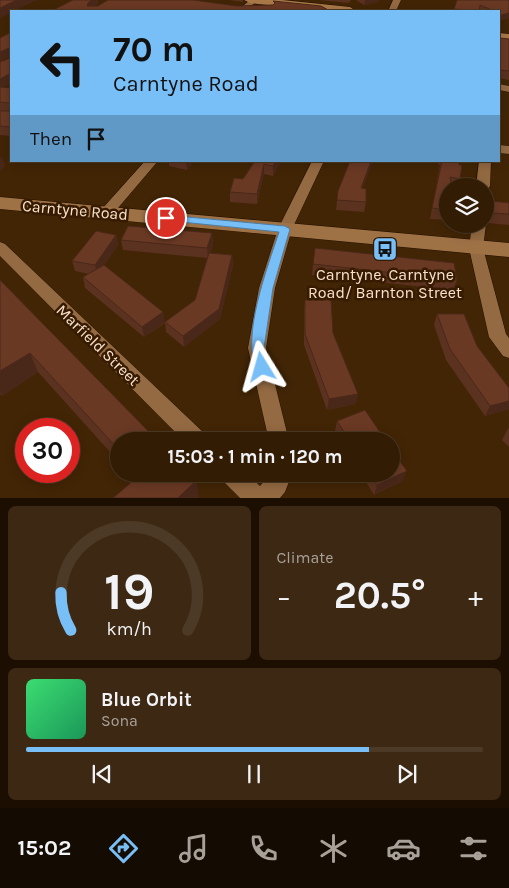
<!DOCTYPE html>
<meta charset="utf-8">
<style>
:root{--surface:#321c04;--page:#3d2913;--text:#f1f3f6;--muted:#a8a19a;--line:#4d3a26;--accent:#78bff8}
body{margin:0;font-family:Karla,sans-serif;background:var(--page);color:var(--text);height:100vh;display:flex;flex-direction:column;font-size:19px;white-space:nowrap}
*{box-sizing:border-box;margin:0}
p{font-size:16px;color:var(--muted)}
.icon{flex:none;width:28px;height:28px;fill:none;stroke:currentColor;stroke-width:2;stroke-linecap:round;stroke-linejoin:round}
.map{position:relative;height:498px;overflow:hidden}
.panel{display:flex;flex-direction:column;gap:8px;padding:8px;background:#1c0f02;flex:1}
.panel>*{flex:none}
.banner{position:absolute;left:10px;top:10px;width:490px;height:152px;border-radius:0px;box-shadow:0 2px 12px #0003,0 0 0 1px var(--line);background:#78bff8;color:#111;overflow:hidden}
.fabs{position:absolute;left:439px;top:178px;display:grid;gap:10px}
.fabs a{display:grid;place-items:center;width:55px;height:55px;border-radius:50%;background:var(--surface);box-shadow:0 2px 12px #0003,0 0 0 1px var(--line);font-size:25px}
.speed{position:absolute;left:15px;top:418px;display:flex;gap:10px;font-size:25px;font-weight:700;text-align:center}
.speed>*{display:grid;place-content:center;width:65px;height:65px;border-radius:50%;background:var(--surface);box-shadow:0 2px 12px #0003,0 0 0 1px var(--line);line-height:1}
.speed .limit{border:8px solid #d22;background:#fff;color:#111}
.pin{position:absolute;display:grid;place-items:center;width:42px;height:42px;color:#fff;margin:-21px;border:2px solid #fff;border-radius:50%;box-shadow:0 1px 5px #0007}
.me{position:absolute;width:55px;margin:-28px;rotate:352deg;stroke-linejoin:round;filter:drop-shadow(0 0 4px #0008)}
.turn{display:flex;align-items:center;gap:18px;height:105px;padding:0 20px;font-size:22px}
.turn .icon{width:65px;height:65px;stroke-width:2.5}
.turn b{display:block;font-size:35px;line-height:42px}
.then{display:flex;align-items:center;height:48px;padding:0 20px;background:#0003;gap:10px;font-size:19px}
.big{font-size:38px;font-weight:700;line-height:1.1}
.panel .widget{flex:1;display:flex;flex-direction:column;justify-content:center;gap:8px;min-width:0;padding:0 18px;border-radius:8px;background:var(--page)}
.panel .dial{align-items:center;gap:0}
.dial svg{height:130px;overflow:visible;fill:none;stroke:var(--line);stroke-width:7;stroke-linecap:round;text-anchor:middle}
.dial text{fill:var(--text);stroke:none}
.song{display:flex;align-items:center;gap:15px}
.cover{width:60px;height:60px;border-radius:8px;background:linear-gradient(135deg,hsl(140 70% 55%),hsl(150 70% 35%))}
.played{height:5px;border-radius:2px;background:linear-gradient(90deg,var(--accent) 75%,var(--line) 75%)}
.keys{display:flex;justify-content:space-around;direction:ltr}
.heat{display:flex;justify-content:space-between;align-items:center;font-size:28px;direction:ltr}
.panel .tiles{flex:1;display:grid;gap:8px;grid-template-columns:1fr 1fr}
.widget:last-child{grid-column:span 2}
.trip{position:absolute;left:110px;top:432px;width:290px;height:50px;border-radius:25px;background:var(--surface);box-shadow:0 2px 12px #0003,0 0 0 1px var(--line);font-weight:700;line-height:50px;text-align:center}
.dock{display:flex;height:80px;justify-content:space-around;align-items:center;background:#140b02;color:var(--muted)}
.dock .icon{width:35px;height:35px}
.dock .selected{color:var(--accent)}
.dock b{font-size:22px;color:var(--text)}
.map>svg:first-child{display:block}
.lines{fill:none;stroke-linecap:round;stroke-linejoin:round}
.street-casing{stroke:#231000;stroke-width:1}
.secondary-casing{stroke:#231000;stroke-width:1}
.primary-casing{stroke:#231000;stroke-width:1}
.street{fill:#946a42;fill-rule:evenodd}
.secondary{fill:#9f7246;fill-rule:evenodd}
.primary{fill:#ab7949;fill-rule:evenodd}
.wall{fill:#5b311f}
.shaded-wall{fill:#4a2819}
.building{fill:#6a3924;stroke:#4a2819}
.route{fill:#78bff8;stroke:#4e7ca1}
.labels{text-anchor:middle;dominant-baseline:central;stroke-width:5;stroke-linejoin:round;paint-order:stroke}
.street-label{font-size:16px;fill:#f9e1cc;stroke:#371b00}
.poi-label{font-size:16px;fill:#f9e1cc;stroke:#371b00}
</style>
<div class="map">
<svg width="509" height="498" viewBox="0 0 509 498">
<rect width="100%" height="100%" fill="#422505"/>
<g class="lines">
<defs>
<path id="street" d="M 250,0 L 258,0 L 245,11 L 237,11 Z
M 393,0 L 401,0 L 396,11 L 388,11 Z
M 499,84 L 509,86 L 509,92 L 499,90 Z
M 499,145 L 509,146 L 509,154 L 499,153 Z
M 145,161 L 158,161 L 112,215 L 102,215 L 100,212 L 102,209 Z
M 312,161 L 324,161 L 292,229 L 275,288 L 266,348 L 289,441 L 269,441 L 248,348 L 259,288 L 278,229 Z
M 479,161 L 491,161 L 490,186 L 488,189 L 485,189 L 485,186 L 476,186 Z
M 485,222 L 486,224 L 483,248 L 506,334 L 509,338 L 509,358 L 503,356 L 489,337 L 469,248 L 472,224 Z
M 0,242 L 5,244 L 205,434 L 208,441 L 184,441 L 0,256 Z
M 220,474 L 247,474 L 260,486 L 270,474 L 292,474 L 285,492 L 280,498 L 240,498 L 223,481 Z"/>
<path id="secondary" d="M 0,197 L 509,243 L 509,257 L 0,209 Z"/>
<path id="primary" d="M 244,0 L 282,0 L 350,7 L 356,11 L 320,11 L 250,3 Z
M 499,33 L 509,34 L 509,42 L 499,41 Z"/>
</defs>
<use href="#street" class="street-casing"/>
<use href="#secondary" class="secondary-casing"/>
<use href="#primary" class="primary-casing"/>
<use href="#street" class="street"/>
<use href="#secondary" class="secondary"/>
<use href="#primary" class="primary"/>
</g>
<path class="wall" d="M 229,0 L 243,0 L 243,2 Z
M 319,0 L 351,0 L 349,3 Z
M 356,0 L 379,0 L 378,2 L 364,5 Z
M 509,0 L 509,18 L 500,20 L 499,19 L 499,11 L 454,11 L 454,9 Z
M 11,32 L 11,82 L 2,88 L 11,88 L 11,136 L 0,135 L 0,62 L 10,58 L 10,56 L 0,61 Z
M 499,38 L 509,39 L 509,80 L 499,78 Z
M 169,161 L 194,161 L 187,170 L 169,166 Z
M 255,161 L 281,161 L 273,176 L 264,174 L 257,204 L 230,202 L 230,192 L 243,179 Z
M 438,161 L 459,161 L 460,179 L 458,186 L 448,186 L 448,220 L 430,219 L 440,165 L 438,164 Z
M 363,189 L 366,202 L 364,212 L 336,210 L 338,191 Z
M 492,201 L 509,203 L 509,225 L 488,223 L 489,211 Z
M 212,233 L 213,244 L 210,253 L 232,255 L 233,265 L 220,319 L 184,347 L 166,332 L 165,323 L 144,337 L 85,288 L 83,277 L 89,274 L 75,271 L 72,261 L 116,235 L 118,245 L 104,265 L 165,322 L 195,300 L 207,258 L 123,250 L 121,240 Z
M 313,264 L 457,280 L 453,290 L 312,275 Z
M 0,280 L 119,441 L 119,462 L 38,372 L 2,396 L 0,394 Z
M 305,300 L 356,404 L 327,410 L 304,345 L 304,310 Z
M 437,314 L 477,346 L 509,388 L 509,409 L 485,416 L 446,360 L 434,325 Z
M 337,421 L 386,441 L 341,441 L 335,431 Z
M 509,428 L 509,447 L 502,440 L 507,430 Z
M 130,474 L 190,474 L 135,480 Z
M 361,474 L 391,474 L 403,481 L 374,495 Z"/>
<path class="shaded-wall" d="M 17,0 L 37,0 L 14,11 L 11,11 L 11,13 L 0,18 L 0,8 Z
M 92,0 L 98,0 L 98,4 L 89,9 L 87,6 L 88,3 Z
M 365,0 L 379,0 L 378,2 L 364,5 Z
M 509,13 L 509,18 L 500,20 L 502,15 Z
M 9,48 L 11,55 L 0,61 L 0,52 Z
M 11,73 L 11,82 L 1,88 L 0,85 L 0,79 Z
M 1,156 L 5,166 L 0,171 L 0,158 Z
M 186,161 L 194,161 L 187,170 Z
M 276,161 L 281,161 L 273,176 L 273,166 Z
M 371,161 L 373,161 L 359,198 L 361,188 Z
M 264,164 L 264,174 L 257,204 L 257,194 Z
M 212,233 L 213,244 L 208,259 L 207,248 Z
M 116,235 L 118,245 L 97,275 L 95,265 Z
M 232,255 L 233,265 L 220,319 L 184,347 L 183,336 Z
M 163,312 L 165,322 L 144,337 L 142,327 Z
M 30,353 L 38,372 L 2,396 L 0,392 L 0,371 Z
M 358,394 L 356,404 L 327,410 L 329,399 Z
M 509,401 L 509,409 L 485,416 L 490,406 Z
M 407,471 L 403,481 L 374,495 L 377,485 Z
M 197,480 L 199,498 L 178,498 Z"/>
<path class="building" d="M 0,0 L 17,0 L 0,8 Z
M 73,0 L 92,0 L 88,3 L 87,6 L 98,6 L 108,0 L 193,0 L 237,6 L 273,5 L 275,3 L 273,1 L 321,6 L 330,11 L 51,11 Z
M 457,0 L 509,0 L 509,13 L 502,15 L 499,13 L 499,11 L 494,11 L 480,5 L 479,11 L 454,9 Z
M 11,32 L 11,73 L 0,79 L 0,62 L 10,58 L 9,48 L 0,52 L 0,38 Z
M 499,38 L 509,39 L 509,71 L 499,70 Z
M 0,87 L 11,88 L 11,127 L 0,126 L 0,111 L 9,111 L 10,103 L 0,102 Z
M 255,161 L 276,161 L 273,166 L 264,164 L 257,194 L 230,192 L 234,178 L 243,179 Z
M 350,161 L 371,161 L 361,188 L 366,189 L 366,202 L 337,200 L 338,191 Z
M 442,161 L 459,161 L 459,165 L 462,165 L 460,179 L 450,177 L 452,186 L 448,186 L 448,210 L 432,208 Z
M 492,201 L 509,203 L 509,214 L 491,213 Z
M 128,226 L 212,233 L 207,248 L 121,240 Z
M 96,231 L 116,235 L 95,265 L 72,261 Z
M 315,248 L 454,263 L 457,280 L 313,264 Z
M 209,253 L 232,255 L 219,309 L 183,336 L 165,322 L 195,300 Z
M 104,265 L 163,312 L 142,327 L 83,277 Z
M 0,280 L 158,441 L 119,441 L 119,450 L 30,353 L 0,371 Z
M 305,300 L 331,300 L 333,333 L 358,394 L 329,399 L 305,334 Z
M 437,314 L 464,314 L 477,346 L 509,388 L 509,401 L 490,406 L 450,349 Z
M 365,410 L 386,441 L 350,441 L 337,421 Z
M 391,449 L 407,471 L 377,485 L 370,474 L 391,474 Z
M 141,474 L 190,474 L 197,480 L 178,498 L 113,498 Z"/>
<path class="route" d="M 166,215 L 285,226 L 290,229 L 273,288 L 264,348 L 269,367 L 267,371 L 262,373 L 257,371 C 240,338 268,266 279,232 L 162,220 L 161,218 Z"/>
<defs>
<symbol id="bus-square" viewBox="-11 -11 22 22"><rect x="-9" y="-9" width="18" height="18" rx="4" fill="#78bff8" stroke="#371b00"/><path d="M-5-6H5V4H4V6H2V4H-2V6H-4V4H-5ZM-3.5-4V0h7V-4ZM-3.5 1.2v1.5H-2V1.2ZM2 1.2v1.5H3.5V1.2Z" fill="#111"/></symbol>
</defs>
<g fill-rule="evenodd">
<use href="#bus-square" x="371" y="235" width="28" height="28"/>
</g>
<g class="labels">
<g class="street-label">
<text transform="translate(75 210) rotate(5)">Carntyne Road</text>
<text transform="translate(98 345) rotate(44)">Marfield Street</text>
</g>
<g class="poi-label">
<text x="385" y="274">Carntyne, Carntyne<tspan x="385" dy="18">Road/ Barnton Street</tspan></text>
</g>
</g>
</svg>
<div class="fabs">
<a><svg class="icon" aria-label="layers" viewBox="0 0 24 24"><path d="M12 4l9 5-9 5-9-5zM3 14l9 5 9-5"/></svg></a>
</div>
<div class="speed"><div class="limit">30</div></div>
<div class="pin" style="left:166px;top:218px;background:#d93025"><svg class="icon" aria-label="arrive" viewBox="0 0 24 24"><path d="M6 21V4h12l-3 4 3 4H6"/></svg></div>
<svg class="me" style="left:262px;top:367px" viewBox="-20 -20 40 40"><path d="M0-17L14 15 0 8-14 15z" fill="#78bff8" stroke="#fff" stroke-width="4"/></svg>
<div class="trip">15:03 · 1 min · 120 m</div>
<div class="banner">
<div class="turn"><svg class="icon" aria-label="left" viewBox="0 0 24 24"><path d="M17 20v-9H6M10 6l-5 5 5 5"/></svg><div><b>70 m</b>Carntyne Road</div></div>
<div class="then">Then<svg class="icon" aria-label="arrive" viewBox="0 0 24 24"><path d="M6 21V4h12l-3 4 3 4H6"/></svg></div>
</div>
</div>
<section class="panel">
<div class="tiles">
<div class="widget dial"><svg viewBox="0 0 100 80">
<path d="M14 69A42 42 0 1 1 86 69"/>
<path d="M14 69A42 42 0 0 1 8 46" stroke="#78bff8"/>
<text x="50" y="56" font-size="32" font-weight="700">19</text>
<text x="50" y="72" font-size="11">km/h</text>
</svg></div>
<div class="widget"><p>Climate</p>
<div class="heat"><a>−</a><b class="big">20.5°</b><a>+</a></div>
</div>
<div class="widget">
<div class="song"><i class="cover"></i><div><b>Blue Orbit</b><p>Sona</p></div></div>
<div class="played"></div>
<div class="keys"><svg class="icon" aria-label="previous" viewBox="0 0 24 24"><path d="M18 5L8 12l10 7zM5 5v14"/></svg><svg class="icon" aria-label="pause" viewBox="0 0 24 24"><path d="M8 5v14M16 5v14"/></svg><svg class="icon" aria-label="next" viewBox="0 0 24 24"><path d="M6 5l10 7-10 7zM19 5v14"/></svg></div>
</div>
</div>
</section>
<nav class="dock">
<b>15:02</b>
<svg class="icon selected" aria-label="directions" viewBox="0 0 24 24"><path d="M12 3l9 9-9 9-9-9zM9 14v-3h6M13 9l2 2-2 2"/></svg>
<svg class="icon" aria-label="music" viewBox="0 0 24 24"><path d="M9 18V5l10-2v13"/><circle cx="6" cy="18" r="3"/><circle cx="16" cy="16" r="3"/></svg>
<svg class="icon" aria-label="phone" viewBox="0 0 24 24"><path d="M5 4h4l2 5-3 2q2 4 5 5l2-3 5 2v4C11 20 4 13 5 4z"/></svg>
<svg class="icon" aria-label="climate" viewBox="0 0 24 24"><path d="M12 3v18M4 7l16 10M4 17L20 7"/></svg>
<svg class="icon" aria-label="car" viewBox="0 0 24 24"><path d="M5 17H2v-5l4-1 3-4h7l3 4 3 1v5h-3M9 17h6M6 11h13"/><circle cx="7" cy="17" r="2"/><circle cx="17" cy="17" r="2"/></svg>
<svg class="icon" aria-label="filters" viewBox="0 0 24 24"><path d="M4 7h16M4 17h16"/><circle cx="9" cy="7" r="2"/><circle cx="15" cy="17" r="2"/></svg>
</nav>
